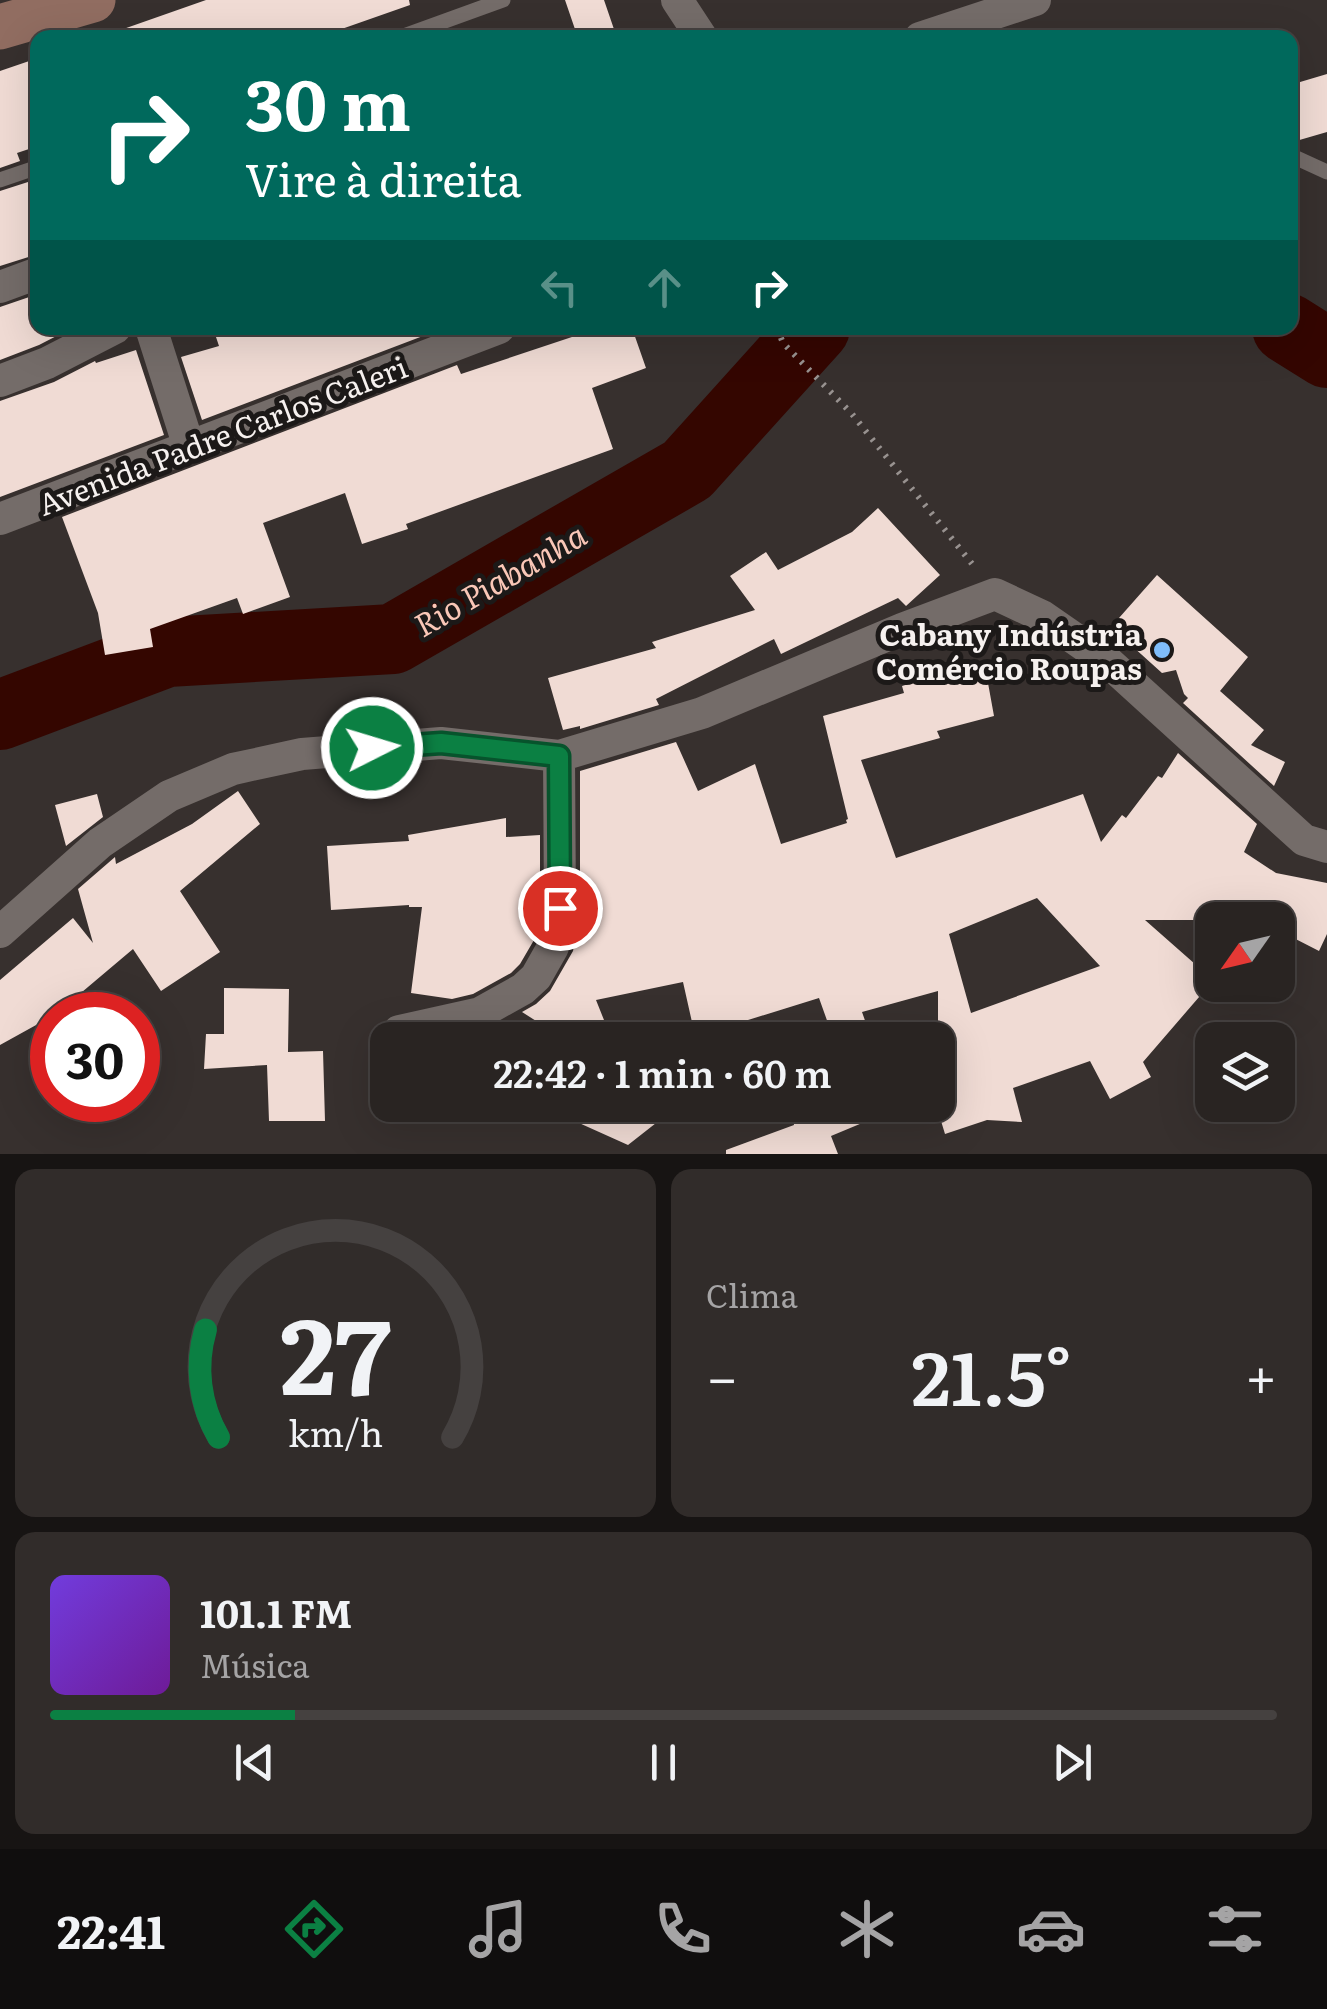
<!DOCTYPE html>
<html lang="pt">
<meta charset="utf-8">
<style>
:root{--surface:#292422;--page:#312c2a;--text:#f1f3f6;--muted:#a5a4a5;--line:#454140;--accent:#0b8043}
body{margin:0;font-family:Literata,serif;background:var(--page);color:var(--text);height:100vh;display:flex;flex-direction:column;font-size:38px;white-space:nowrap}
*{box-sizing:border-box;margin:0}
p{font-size:32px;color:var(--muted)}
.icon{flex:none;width:55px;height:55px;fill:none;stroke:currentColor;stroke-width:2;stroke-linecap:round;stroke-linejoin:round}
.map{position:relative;height:1154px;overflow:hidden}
.drawer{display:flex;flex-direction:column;gap:15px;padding:15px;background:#171413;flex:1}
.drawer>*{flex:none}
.banner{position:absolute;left:30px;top:30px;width:1268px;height:305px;border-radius:20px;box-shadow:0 10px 40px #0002,0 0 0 2px var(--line);background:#00695c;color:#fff;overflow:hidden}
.needle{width:65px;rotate:236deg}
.controls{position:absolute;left:1195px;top:902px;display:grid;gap:20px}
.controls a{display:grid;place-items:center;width:100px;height:100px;border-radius:20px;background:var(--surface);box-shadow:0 10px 40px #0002,0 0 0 2px var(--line);font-size:50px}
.speed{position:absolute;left:30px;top:992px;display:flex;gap:20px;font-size:50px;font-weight:700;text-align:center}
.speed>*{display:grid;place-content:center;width:130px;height:130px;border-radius:50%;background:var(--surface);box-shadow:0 10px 40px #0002,0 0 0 2px var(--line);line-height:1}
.speed .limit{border:15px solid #d22;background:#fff;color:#111}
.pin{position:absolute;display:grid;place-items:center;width:85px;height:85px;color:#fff;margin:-42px;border:5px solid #fff;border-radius:50%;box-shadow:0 2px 10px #0007}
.me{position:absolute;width:110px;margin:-55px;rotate:85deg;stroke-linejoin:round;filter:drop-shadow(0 0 8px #0008)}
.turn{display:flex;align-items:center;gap:35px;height:210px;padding:0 50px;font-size:45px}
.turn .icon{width:130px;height:130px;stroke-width:2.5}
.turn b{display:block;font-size:70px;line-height:85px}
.lanes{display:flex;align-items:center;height:95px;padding:0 50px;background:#0003;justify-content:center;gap:50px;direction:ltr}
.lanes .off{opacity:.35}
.big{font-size:75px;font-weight:600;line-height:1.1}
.drawer .tile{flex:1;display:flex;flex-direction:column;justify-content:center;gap:15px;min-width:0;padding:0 35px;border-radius:20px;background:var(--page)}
.drawer .dial{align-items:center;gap:0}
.dial svg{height:260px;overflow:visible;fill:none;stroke:var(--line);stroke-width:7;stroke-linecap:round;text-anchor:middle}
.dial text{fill:var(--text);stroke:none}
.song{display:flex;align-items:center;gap:30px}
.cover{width:120px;height:120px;border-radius:15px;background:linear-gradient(135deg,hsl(260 70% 55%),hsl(280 70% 35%))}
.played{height:10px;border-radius:5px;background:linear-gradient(90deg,var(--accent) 20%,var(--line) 20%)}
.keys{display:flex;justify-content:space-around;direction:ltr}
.heat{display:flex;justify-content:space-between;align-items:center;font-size:55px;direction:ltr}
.drawer .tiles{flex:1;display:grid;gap:15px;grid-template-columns:1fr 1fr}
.tile:last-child{grid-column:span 2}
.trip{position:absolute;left:370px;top:1022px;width:585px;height:100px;border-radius:20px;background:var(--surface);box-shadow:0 10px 40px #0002,0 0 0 2px var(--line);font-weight:600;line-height:100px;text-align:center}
.tabs{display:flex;height:160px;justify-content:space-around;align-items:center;background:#100e0e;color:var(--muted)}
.tabs .icon{width:70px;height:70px}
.tabs .selected{color:var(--accent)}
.tabs b{font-size:45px;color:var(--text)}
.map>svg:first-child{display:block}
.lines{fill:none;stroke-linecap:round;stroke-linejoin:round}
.river{stroke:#340600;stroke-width:70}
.building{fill:#f0dbd4;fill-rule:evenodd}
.path{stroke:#989290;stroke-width:6;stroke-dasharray:2.5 8;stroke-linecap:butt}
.lane{stroke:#746c69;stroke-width:15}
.street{stroke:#746c69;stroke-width:32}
.secondary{stroke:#916d61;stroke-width:45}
.route-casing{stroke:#07532c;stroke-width:25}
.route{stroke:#0b8043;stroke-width:18}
.poi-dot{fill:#7fbdfa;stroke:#1c1918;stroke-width:4}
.labels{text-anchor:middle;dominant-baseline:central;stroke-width:10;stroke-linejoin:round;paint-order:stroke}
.street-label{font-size:30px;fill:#f6f1ef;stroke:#1c1918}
.poi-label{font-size:30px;font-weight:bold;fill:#f6f1ef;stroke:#1c1918;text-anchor:end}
.water-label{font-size:32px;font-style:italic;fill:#fac7b7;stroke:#1c1918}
</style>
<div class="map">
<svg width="1327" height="1154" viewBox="0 0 1327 1154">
<rect width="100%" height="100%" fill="#37302e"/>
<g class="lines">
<path class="river" d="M 1287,328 L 1327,353
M 0,715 L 167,652 L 393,639 L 687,470 L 815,328"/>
</g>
<path class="building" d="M 206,0 L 409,0 L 410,5 L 316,38 L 113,38 L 112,33 Z
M 565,0 L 604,0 L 617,38 L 578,38 Z
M 38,58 L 38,146 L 17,153 L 20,161 L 0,168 L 0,71 Z
M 1327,74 L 1327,132 L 1296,141 L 1290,120 L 1290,85 Z
M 28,182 L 38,211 L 38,254 L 0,266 L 0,191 Z
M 38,294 L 38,328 L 72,328 L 39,345 L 0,360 L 0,307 Z
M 213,328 L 444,328 L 202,420 L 181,357 L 219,346 Z
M 599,328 L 632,328 L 646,368 L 592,388 L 613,449 L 406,524 L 408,529 L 362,544 L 345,493 L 263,523 L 290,597 L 243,614 L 237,598 L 150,629 L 153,647 L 105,655 L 98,613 L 62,517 L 457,365 L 461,374 Z
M 136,350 L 164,435 L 0,497 L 0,401 L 54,382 L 95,361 L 96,363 Z
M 878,508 L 940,575 L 906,606 L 898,598 L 781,654 L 774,639 L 656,699 L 659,705 L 580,729 L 580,726 L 563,730 L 548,678 L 656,648 L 652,642 L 755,610 L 730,576 L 766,552 L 778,570 L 852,532 Z
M 1157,575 L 1248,657 L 1220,691 L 1264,730 L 1251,745 L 1285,762 L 1274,786 L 1183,703 L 1188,698 L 1184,694 L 1176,670 L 1162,673 L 1111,627 Z
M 984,661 L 994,716 L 937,731 L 940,738 L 861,760 L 896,858 L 1083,794 L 1101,842 L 1122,815 L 1126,818 L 1158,776 L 1162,778 L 1178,753 L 1257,824 L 1244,852 L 1276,873 L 1327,883 L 1327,934 L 1319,951 L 1278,930 L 1278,920 L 1145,920 L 1212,979 L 1212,982 L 1143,1062 L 1151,1077 L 1110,1099 L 1090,1061 L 1013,1088 L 1022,1122 L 987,1120 L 945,1134 L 938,1111 L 938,991 L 862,1012 L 868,1029 L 836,1040 L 834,1040 L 819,998 L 748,1020 L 750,1025 L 696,1040 L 683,982 L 596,1000 L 612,1040 L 566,1040 L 522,1012 L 536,1004 L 550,991 L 573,951 L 580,908 L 580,771 L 676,742 L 698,791 L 755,764 L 781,844 L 847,823 L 846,820 L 848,819 L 823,716 L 904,693 L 902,686 ZM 1037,898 L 1100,966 L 971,1013 L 949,934 Z
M 238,791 L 260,824 L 180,891 L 220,952 L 161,991 L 133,949 L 56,1014 L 0,1045 L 0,980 L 73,918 L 93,943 L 78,889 L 115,857 L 116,864 L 192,824 Z
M 97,794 L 103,817 L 66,846 L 55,805 Z
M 506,818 L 506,837 L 540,835 L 540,906 L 534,940 L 520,964 L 511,973 L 473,994 L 452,999 L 411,993 L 422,907 L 409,907 L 409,905 L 331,910 L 327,846 L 409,841 L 408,835 Z
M 224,988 L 289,989 L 288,1052 L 323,1051 L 325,1121 L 269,1121 L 267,1065 L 204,1069 L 206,1034 L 224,1034 Z
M 539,1105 L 679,1105 L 628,1145 Z
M 791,1105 L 903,1105 L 903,1106 L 831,1136 L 838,1154 L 726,1154 L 726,1150 L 794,1125 Z"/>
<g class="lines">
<path class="path" d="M 777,328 L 783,343 L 852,414 L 973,565"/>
<path class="lane" d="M 398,38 L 503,0
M 1290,155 L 1327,172
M 0,180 L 38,167"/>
<path class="street" d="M 677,0 L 702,38
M 920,38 L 1035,0
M 0,287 L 38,273
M 151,328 L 189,447
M 0,381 L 47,363 L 115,328
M 0,519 L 499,328
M 0,932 L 100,843 L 169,796 L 233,769 L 302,754 L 441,743 L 559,756 L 702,713 L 902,629 L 995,594 L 1042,616 L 1107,661 L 1304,840 L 1327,847
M 399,1031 L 480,1013 L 523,989 L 536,977 L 553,947 L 560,908 L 559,756"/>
<path class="secondary" d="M 0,27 L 93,0"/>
</g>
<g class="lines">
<defs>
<path id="route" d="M 372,748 L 441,743 L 559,756 L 560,908"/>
</defs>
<use href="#route" class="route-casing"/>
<use href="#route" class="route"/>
</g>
<circle class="poi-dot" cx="1162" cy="650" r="10"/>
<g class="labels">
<g class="street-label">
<text transform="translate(222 434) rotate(-21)">Avenida Padre Carlos Caleri</text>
</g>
<g class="poi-label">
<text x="1142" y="633">Cabany Indústria<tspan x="1142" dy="34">Comércio Roupas</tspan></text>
</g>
<g class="water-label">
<text transform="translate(499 578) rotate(-30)">Rio Piabanha</text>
</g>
</g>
</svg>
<div class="controls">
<a><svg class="needle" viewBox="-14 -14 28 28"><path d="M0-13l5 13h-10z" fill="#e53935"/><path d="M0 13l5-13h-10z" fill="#a5a4a5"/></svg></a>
<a><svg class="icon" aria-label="layers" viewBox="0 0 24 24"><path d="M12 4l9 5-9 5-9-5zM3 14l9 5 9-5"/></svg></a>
</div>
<div class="speed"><div class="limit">30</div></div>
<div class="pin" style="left:560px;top:908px;background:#d93025"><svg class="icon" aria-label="arrive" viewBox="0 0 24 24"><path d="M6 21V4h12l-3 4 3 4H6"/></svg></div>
<svg class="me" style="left:372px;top:748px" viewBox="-20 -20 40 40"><circle r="17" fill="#0b8043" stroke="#fff" stroke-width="3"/><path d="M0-11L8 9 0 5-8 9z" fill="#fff"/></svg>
<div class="trip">22:42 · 1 min · 60 m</div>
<div class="banner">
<div class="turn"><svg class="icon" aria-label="right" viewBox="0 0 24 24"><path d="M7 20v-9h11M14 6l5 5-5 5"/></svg><div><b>30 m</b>Vire à direita</div></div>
<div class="lanes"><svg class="icon off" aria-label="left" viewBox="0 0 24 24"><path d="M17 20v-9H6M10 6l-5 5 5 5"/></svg><svg class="icon off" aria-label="ahead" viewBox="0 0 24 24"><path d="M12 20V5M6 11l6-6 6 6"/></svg><svg class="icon" aria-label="right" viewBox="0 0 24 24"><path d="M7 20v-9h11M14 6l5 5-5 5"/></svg></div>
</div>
</div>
<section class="drawer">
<div class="tiles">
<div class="tile dial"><svg viewBox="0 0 100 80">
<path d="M14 69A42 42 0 1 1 86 69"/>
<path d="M14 69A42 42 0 0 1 10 36" stroke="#0b8043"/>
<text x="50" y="56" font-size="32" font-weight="700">27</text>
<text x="50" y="72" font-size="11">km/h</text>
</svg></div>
<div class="tile"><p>Clima</p>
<div class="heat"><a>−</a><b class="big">21.5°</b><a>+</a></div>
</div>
<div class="tile">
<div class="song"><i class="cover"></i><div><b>101.1 FM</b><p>Música</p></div></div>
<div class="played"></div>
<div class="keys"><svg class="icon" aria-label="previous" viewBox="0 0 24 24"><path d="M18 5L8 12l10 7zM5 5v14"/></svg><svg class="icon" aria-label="pause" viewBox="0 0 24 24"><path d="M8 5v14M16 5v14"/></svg><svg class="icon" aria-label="next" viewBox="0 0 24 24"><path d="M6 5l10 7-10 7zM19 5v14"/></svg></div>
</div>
</div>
</section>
<nav class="tabs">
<b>22:41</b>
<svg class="icon selected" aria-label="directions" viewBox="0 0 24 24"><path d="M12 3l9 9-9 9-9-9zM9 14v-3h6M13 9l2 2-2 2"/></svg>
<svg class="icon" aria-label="music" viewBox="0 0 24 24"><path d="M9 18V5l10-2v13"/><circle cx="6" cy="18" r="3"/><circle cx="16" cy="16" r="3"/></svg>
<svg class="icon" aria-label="phone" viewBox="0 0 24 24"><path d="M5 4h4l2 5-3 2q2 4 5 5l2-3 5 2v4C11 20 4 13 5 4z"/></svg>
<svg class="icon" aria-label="climate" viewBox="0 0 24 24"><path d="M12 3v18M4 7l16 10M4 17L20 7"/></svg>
<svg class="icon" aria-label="car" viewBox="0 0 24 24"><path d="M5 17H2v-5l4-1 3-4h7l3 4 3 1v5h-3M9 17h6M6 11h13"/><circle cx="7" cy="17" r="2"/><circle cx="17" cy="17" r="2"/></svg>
<svg class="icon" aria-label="filters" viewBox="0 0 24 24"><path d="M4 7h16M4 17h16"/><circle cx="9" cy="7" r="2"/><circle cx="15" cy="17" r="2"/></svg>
</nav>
